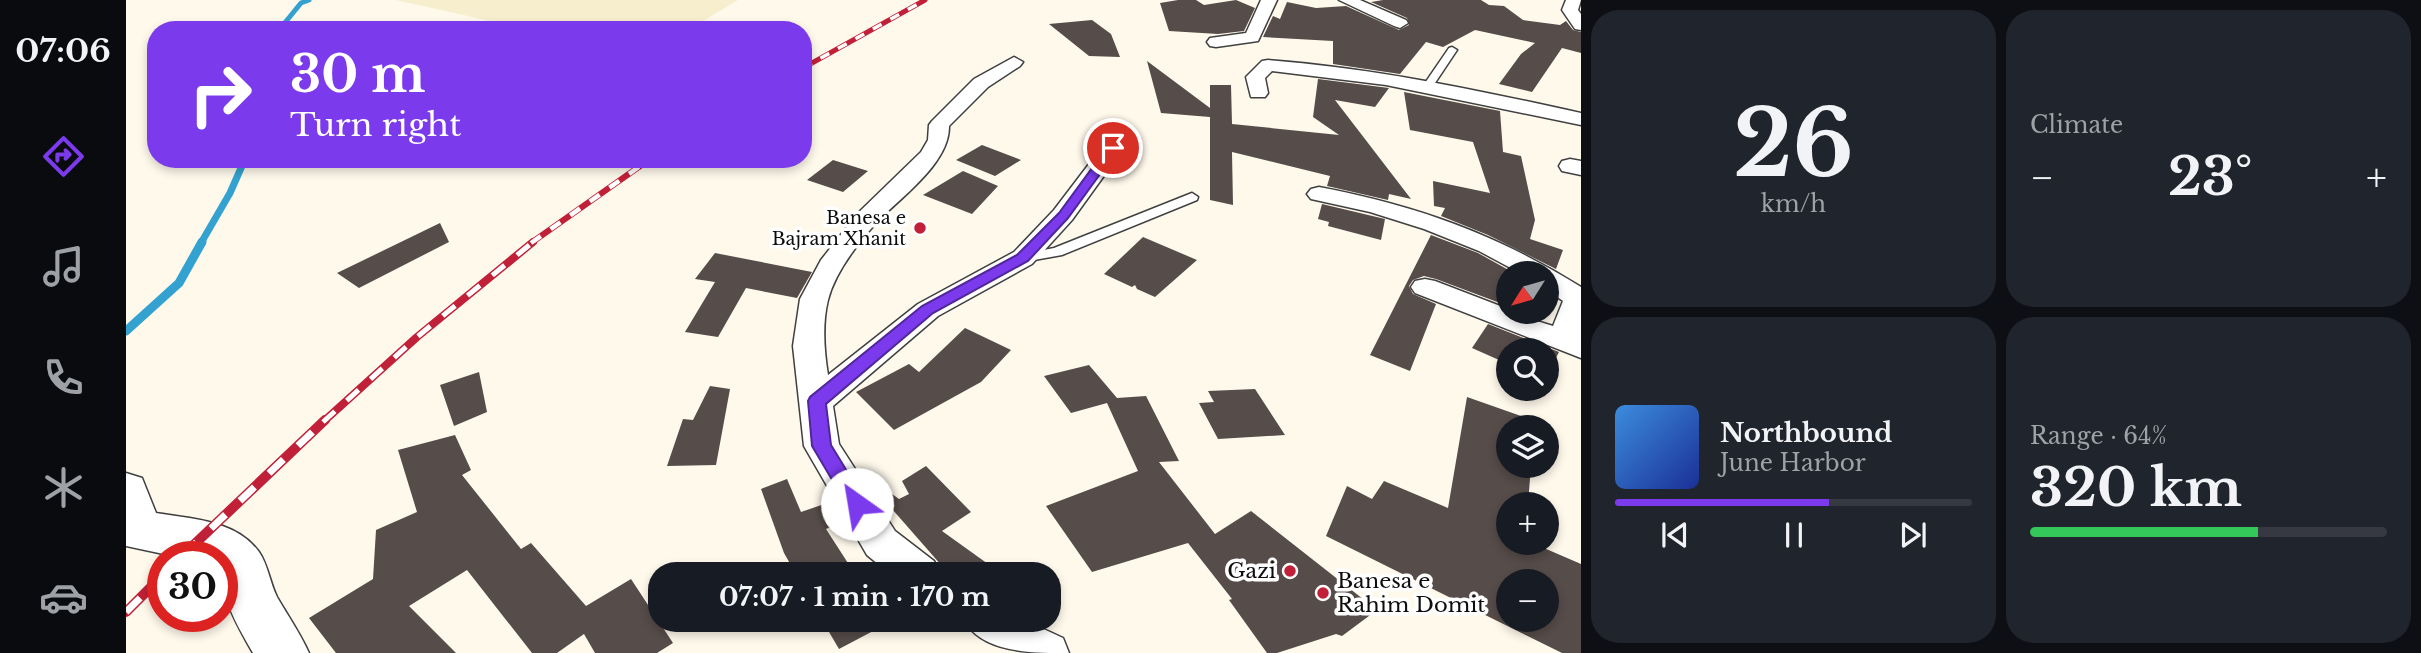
<!DOCTYPE html>
<meta charset="utf-8">
<style>
:root{--surface:#171b24;--page:#20242c;--text:#f1f3f6;--muted:#9ea1a6;--line:#363941;--accent:#7c3aed}
body{margin:0;font-family:"Libre Baskerville",serif;background:var(--page);color:var(--text);height:100vh;display:flex;flex-direction:column;font-size:26px;white-space:nowrap}
*{box-sizing:border-box;margin:0}
p{font-size:23px;color:var(--muted)}
.icon{flex:none;width:38px;height:38px;fill:none;stroke:currentColor;stroke-width:2;stroke-linecap:round;stroke-linejoin:round}
.map{position:relative;flex:1;overflow:hidden}
.details{display:flex;flex-direction:column;gap:10px;padding:10px;background:#0d0f14;width:840px}
.details>*{flex:none}
.hud{position:absolute;left:21px;top:21px;width:665px;height:147px;border-radius:28px;box-shadow:0 4px 10px #0003;background:#7c3aed;color:#fff;overflow:hidden}
.needle{width:46px;rotate:233deg}
.controls{position:absolute;left:1370px;top:261px;display:grid;gap:14px}
.controls a{display:grid;place-items:center;width:63px;height:63px;border-radius:50%;background:var(--surface);box-shadow:0 4px 10px #0003;font-size:35px}
.speed{position:absolute;left:21px;top:541px;display:flex;gap:14px;font-size:35px;font-weight:700;text-align:center}
.speed>*{display:grid;place-content:center;width:91px;height:91px;border-radius:50%;background:var(--surface);box-shadow:0 4px 10px #0003;line-height:1}
.speed .limit{border:10px solid #d22;background:#fff;color:#111}
.pin{position:absolute;display:grid;place-items:center;width:60px;height:60px;color:#fff;margin:-30px;border:4px solid #fff;border-radius:50%;box-shadow:0 2px 7px #0007}
.me{position:absolute;width:77px;margin:-38px;rotate:328deg;stroke-linejoin:round;filter:drop-shadow(0 0 5px #0008)}
.turn{display:flex;align-items:center;gap:24px;height:147px;padding:0 28px;font-size:32px}
.turn .icon{width:91px;height:91px;stroke-width:2.5}
.turn b{display:block;font-size:49px;line-height:60px}
.big{font-size:52px;font-weight:800;line-height:1.1}
.details .widget{flex:1;display:flex;flex-direction:column;justify-content:center;gap:10px;min-width:0;padding:0 24px;border-radius:28px;background:var(--page)}
.details .dial{align-items:center;gap:0}
.dial b{font-size:91px;line-height:1}
.song{display:flex;align-items:center;gap:21px}
.cover{width:84px;height:84px;border-radius:10px;background:linear-gradient(135deg,hsl(210 70% 55%),hsl(230 70% 35%))}
.played{height:7px;border-radius:4px;background:linear-gradient(90deg,var(--accent) 60%,var(--line) 60%)}
.keys{display:flex;justify-content:space-around;direction:ltr}
.heat{display:flex;justify-content:space-between;align-items:center;font-size:38px;direction:ltr}
.charge{height:10px;border-radius:5px;background:linear-gradient(90deg,#34c759 64%,var(--line) 0)}
.details .tiles{flex:1;display:grid;gap:10px;grid-template-columns:repeat(2,1fr)}
.trip{position:absolute;left:522px;top:562px;width:413px;height:70px;border-radius:28px;background:var(--surface);box-shadow:0 4px 10px #0003;font-weight:800;line-height:70px;text-align:center}
main{display:flex;flex:1;min-height:0}
.tab-bar{display:flex;flex-direction:column;width:126px;justify-content:space-around;align-items:center;background:#090b0e;color:var(--muted)}
.tab-bar .icon{width:49px;height:49px}
.tab-bar .on{color:var(--accent)}
.tab-bar b{font-size:32px;color:var(--text)}
.map>svg:first-child{display:block}
.farmland{fill:#f6eecc}
.lines{fill:none;stroke-linecap:round;stroke-linejoin:round}
.stream-far2{stroke:#34a2d1;stroke-width:5}
.stream-far1{stroke:#34a2d1;stroke-width:7}
.stream{stroke:#34a2d1;stroke-width:9}
.building{fill:#564c49;fill-rule:evenodd}
.service-casing{stroke:#404040;stroke-width:3}
.minor-casing{stroke:#404040;stroke-width:3}
.tertiary-casing{stroke:#404040;stroke-width:3}
.service{fill:#fff;fill-rule:evenodd}
.minor{fill:#fff;fill-rule:evenodd}
.tertiary{fill:#fff;fill-rule:evenodd}
.rail-far3-casing{stroke:#c12138;stroke-width:5}
.rail-far2-casing{stroke:#c12138;stroke-width:6}
.rail-far1-casing{stroke:#c12138;stroke-width:8}
.rail-casing{stroke:#c12138;stroke-width:10}
.rail-far3{stroke:#fff;stroke-width:3.5;stroke-dasharray:10;stroke-linecap:butt}
.rail-far2{stroke:#fff;stroke-width:4.5;stroke-dasharray:12;stroke-linecap:butt}
.rail-far1{stroke:#fff;stroke-width:5;stroke-dasharray:16;stroke-linecap:butt}
.rail{stroke:#fff;stroke-width:7;stroke-dasharray:20;stroke-linecap:butt}
.route{fill:#7c3aed;stroke:#51269a;stroke-width:2}
.poi-dot{fill:#c12138;stroke:#fff;stroke-width:2.5}
.labels{text-anchor:middle;dominant-baseline:central;stroke-width:7;stroke-linejoin:round;paint-order:stroke}
.poi-label{font-size:18px;fill:#0d0d0d;stroke:#fff;text-anchor:end}
.near-poi-label{font-size:21px;fill:#0d0d0d;stroke:#fff;text-anchor:end}
</style>
<main>
<nav class="tab-bar">
<b>07:06</b>
<svg class="icon on" aria-label="directions" viewBox="0 0 24 24"><path d="M12 3l9 9-9 9-9-9zM9 14v-3h6M13 9l2 2-2 2"/></svg>
<svg class="icon" aria-label="music" viewBox="0 0 24 24"><path d="M9 18V5l10-2v13"/><circle cx="6" cy="18" r="3"/><circle cx="16" cy="16" r="3"/></svg>
<svg class="icon" aria-label="phone" viewBox="0 0 24 24"><path d="M5 4h4l2 5-3 2q2 4 5 5l2-3 5 2v4C11 20 4 13 5 4z"/></svg>
<svg class="icon" aria-label="climate" viewBox="0 0 24 24"><path d="M12 3v18M4 7l16 10M4 17L20 7"/></svg>
<svg class="icon" aria-label="car" viewBox="0 0 24 24"><path d="M5 17H2v-5l4-1 3-4h7l3 4 3 1v5h-3M9 17h6M6 11h13"/><circle cx="7" cy="17" r="2"/><circle cx="17" cy="17" r="2"/></svg>
</nav>
<div class="map">
<svg width="1455" height="653" viewBox="0 0 1455 653">
<rect width="100%" height="100%" fill="#fff9ec"/>
<path class="farmland" d="M 270,0 L 612,0 L 562,30 L 371,30 L 378,24 Z"/>
<g class="lines">
<path class="stream-far2" d="M 153,30 L 175,3 L 183,0"/>
<path class="stream-far1" d="M 75,243 L 104,193 L 119,159"/>
<path class="stream" d="M 0,331 L 53,283 L 76,242"/>
</g>
<path class="building" d="M 1052,0 L 1070,0 L 1078,5 L 1110,0 L 1129,8 L 1118,31 L 1092,34 L 1043,31 L 1034,3 Z
M 1257,0 L 1355,0 L 1363,5 L 1378,6 L 1397,20 L 1434,25 L 1440,21 L 1447,30 L 1455,32 L 1455,53 L 1436,48 L 1406,92 L 1373,84 L 1395,54 L 1409,43 L 1349,30 L 1317,47 L 1300,42 L 1274,74 L 1207,64 L 1207,41 L 1137,37 L 1147,16 L 1154,19 L 1161,2 L 1190,8 L 1220,6 L 1273,30 L 1283,25 L 1281,18 L 1245,2 Z
M 966,20 L 985,34 L 994,57 L 963,56 L 923,24 Z
M 1021,61 L 1084,108 L 1084,85 L 1105,85 L 1106,124 L 1213,135 L 1187,117 L 1192,79 L 1263,88 L 1249,107 L 1209,100 L 1285,199 L 1263,194 L 1262,200 L 1201,186 L 1204,176 L 1106,152 L 1107,205 L 1084,200 L 1084,117 L 1035,113 Z
M 1278,92 L 1374,111 L 1377,152 L 1395,156 L 1409,220 L 1404,239 L 1437,250 L 1430,269 L 1362,235 L 1315,216 L 1319,208 L 1308,206 L 1307,181 L 1364,193 L 1347,142 L 1284,130 Z
M 856,145 L 895,160 L 869,176 L 830,160 Z
M 707,160 L 742,171 L 717,192 L 681,180 Z
M 837,171 L 872,186 L 846,214 L 797,195 Z
M 1196,204 L 1259,219 L 1255,240 L 1202,226 L 1203,222 L 1192,219 Z
M 314,223 L 323,242 L 233,288 L 211,273 Z
M 1305,235 L 1352,253 L 1388,273 L 1382,273 L 1382,306 L 1310,279 L 1298,276 L 1287,280 L 1283,286 L 1287,294 L 1310,304 L 1284,371 L 1244,355 Z
M 1017,237 L 1071,260 L 1029,297 L 1011,289 L 1009,285 L 1006,287 L 978,274 Z
M 589,253 L 686,272 L 671,298 L 620,288 L 592,337 L 559,332 L 589,282 L 569,279 Z
M 1362,324 L 1433,352 L 1421,375 L 1421,350 L 1382,350 L 1382,364 L 1346,348 Z
M 839,328 L 885,350 L 855,382 L 768,430 L 730,392 L 783,364 L 793,372 Z
M 963,365 L 991,398 L 1020,396 L 1053,461 L 1033,462 L 1089,534 L 1125,511 L 1251,610 L 1216,636 L 1210,634 L 1151,653 L 1141,653 L 1103,600 L 1106,599 L 1062,543 L 966,572 L 920,506 L 1012,471 L 981,403 L 945,413 L 918,376 Z
M 353,372 L 361,412 L 328,426 L 314,385 Z
M 584,386 L 604,389 L 590,465 L 541,466 L 557,419 L 567,420 Z
M 1129,389 L 1159,435 L 1092,439 L 1073,403 L 1088,402 L 1082,391 Z
M 1341,397 L 1409,421 L 1408,427 L 1382,427 L 1382,466 L 1405,466 L 1402,504 L 1382,504 L 1382,542 L 1404,542 L 1455,564 L 1455,653 L 1436,653 L 1200,536 L 1221,486 L 1246,499 L 1258,481 L 1322,508 ZM 1382,581 L 1421,581 L 1421,620 L 1382,620 Z
M 329,435 L 345,470 L 336,475 L 395,549 L 405,543 L 460,606 L 505,579 L 547,643 L 531,653 L 469,653 L 458,634 L 431,653 L 406,653 L 341,570 L 283,606 L 330,653 L 210,653 L 183,618 L 247,579 L 250,530 L 291,512 L 272,450 Z
M 800,466 L 845,512 L 816,531 L 876,574 L 823,574 L 759,501 L 766,494 L 773,499 L 783,494 L 776,481 Z
M 661,479 L 675,512 L 707,501 L 719,521 L 700,529 L 729,574 L 670,574 L 658,553 L 635,489 Z
M 696,620 L 768,620 L 713,649 Z"/>
<g class="lines">
<defs>
<path id="service" d="M 1326,47 L 1331,50 L 1307,86 L 1298,88 L 1297,86 L 1323,48 Z
M 1066,193 L 1072,197 L 1071,200 L 936,255 L 897,262 L 890,258 L 892,255 L 928,248 Z"/>
<path id="minor" d="M 1135,0 L 1151,0 L 1132,41 L 1090,47 L 1084,46 L 1081,42 L 1084,38 L 1120,33 Z
M 1213,0 L 1234,0 L 1280,20 L 1282,23 L 1274,28 L 1268,26 Z
M 1440,0 L 1455,0 L 1452,10 L 1455,14 L 1455,30 L 1449,29 L 1436,10 Z
M 888,57 L 897,62 L 894,66 L 862,87 L 823,126 C 824,163 775,197 751,222 C 732,243 709,272 702,300 C 696,324 698,350 702,375 L 792,304 L 888,252 L 928,210 L 979,143 L 995,143 L 998,148 L 946,220 L 906,264 L 812,316 L 707,406 L 713,444 L 769,531 L 808,561 L 814,574 L 764,574 L 741,555 L 678,446 L 667,346 L 674,299 L 695,260 L 731,214 L 795,152 L 802,140 L 803,125 L 806,121 L 848,79 Z
M 1142,60 C 1248,68 1351,90 1455,113 L 1455,125 L 1260,85 L 1146,71 L 1139,78 L 1142,93 L 1139,97 L 1125,97 L 1120,77 L 1136,61 Z
M 1444,159 L 1455,161 L 1455,175 L 1436,171 L 1433,166 L 1436,161 Z
M 1193,187 C 1292,206 1370,234 1455,287 L 1455,358 L 1289,293 L 1285,287 L 1289,281 L 1299,279 L 1309,281 L 1382,309 L 1382,312 L 1427,326 L 1437,301 L 1421,290 L 1421,273 L 1394,273 L 1353,251 L 1298,229 L 1244,212 L 1185,199 L 1181,194 L 1185,189 Z
M 838,620 L 898,620 L 937,638 L 943,653 C 905,653 856,653 838,620 Z"/>
<path id="tertiary" d="M 0,473 L 16,478 L 30,513 C 66,519 110,520 133,552 C 142,565 144,583 151,597 C 162,616 174,633 183,653 L 127,653 C 106,616 96,600 96,556 L 47,556 L 0,546 Z"/>
</defs>
<use href="#service" class="service-casing"/>
<use href="#minor" class="minor-casing"/>
<use href="#tertiary" class="tertiary-casing"/>
<use href="#service" class="service"/>
<use href="#minor" class="minor"/>
<use href="#tertiary" class="tertiary"/>
<defs>
<path id="rail-far3" d="M 677,68 L 799,0"/>
<path id="rail-far2" d="M 405,243 L 524,159"/>
<path id="rail-far1" d="M 197,422 L 291,337 L 407,242"/>
<path id="rail" d="M 56,556 L 199,420
M 0,612 L 37,575"/>
</defs>
<use href="#rail-far3" class="rail-far3-casing"/>
<use href="#rail-far2" class="rail-far2-casing"/>
<use href="#rail-far1" class="rail-far1-casing"/>
<use href="#rail" class="rail-casing"/>
<use href="#rail-far3" class="rail-far3"/>
<use href="#rail-far2" class="rail-far2"/>
<use href="#rail-far1" class="rail-far1"/>
<use href="#rail" class="rail"/>
</g>
<path class="route" d="M 983,145 L 993,148 L 942,218 L 902,261 L 807,313 L 700,404 L 705,445 L 741,504 L 738,510 L 731,512 L 724,510 L 686,446 L 682,401 L 684,397 L 796,306 L 891,255 L 933,213 Z"/>
<g class="poi-dot">
<circle cx="794" cy="228" r="7"/>
<circle cx="1164" cy="571" r="7"/>
<circle cx="1197" cy="593" r="7"/>
</g>
<g class="labels">
<g class="poi-label">
<text x="780" y="218">Banesa e<tspan x="780" dy="21">Bajram Xhanit</tspan></text>
</g>
<g class="near-poi-label">
<text x="1150" y="571">Gazi</text>
<text x="1211" y="581" text-anchor="start">Banesa e<tspan x="1211" dy="24">Rahim Domit</tspan></text>
</g>
</g>
</svg>
<div class="controls">
<a><svg class="needle" viewBox="-14 -14 28 28"><path d="M0-13l5 13h-10z" fill="#e53935"/><path d="M0 13l5-13h-10z" fill="#9ea1a6"/></svg></a>
<a><svg class="icon" aria-label="search" viewBox="0 0 24 24"><circle cx="10" cy="10" r="6"/><path d="M15 15l6 6"/></svg></a>
<a><svg class="icon" aria-label="layers" viewBox="0 0 24 24"><path d="M12 4l9 5-9 5-9-5zM3 14l9 5 9-5"/></svg></a>
<a>+</a>
<a>−</a>
</div>
<div class="speed"><div class="limit">30</div></div>
<div class="pin" style="left:987px;top:148px;background:#d93025"><svg class="icon" aria-label="arrive" viewBox="0 0 24 24"><path d="M6 21V4h12l-3 4 3 4H6"/></svg></div>
<svg class="me" style="left:731px;top:504px" viewBox="-20 -20 40 40"><circle r="19" fill="#fff"/><path d="M0-13L10 11 0 6-10 11z" fill="#7c3aed"/></svg>
<div class="trip">07:07 · 1 min · 170 m</div>
<div class="hud">
<div class="turn"><svg class="icon" aria-label="right" viewBox="0 0 24 24"><path d="M7 20v-9h11M14 6l5 5-5 5"/></svg><div><b>30 m</b>Turn right</div></div>
</div>
</div>
<section class="details">
<div class="tiles">
<div class="widget dial"><b>26</b><p>km/h</p></div>
<div class="widget"><p>Climate</p>
<div class="heat"><a>−</a><b class="big">23°</b><a>+</a></div>
</div>
<div class="widget">
<div class="song"><i class="cover"></i><div><b>Northbound</b><p>June Harbor</p></div></div>
<div class="played"></div>
<div class="keys"><svg class="icon" aria-label="previous" viewBox="0 0 24 24"><path d="M18 5L8 12l10 7zM5 5v14"/></svg><svg class="icon" aria-label="pause" viewBox="0 0 24 24"><path d="M8 5v14M16 5v14"/></svg><svg class="icon" aria-label="next" viewBox="0 0 24 24"><path d="M6 5l10 7-10 7zM19 5v14"/></svg></div>
</div>
<div class="widget"><p>Range · 64%</p><b class="big">320 km</b><div class="charge"></div></div>
</div>
</section>
</main>
